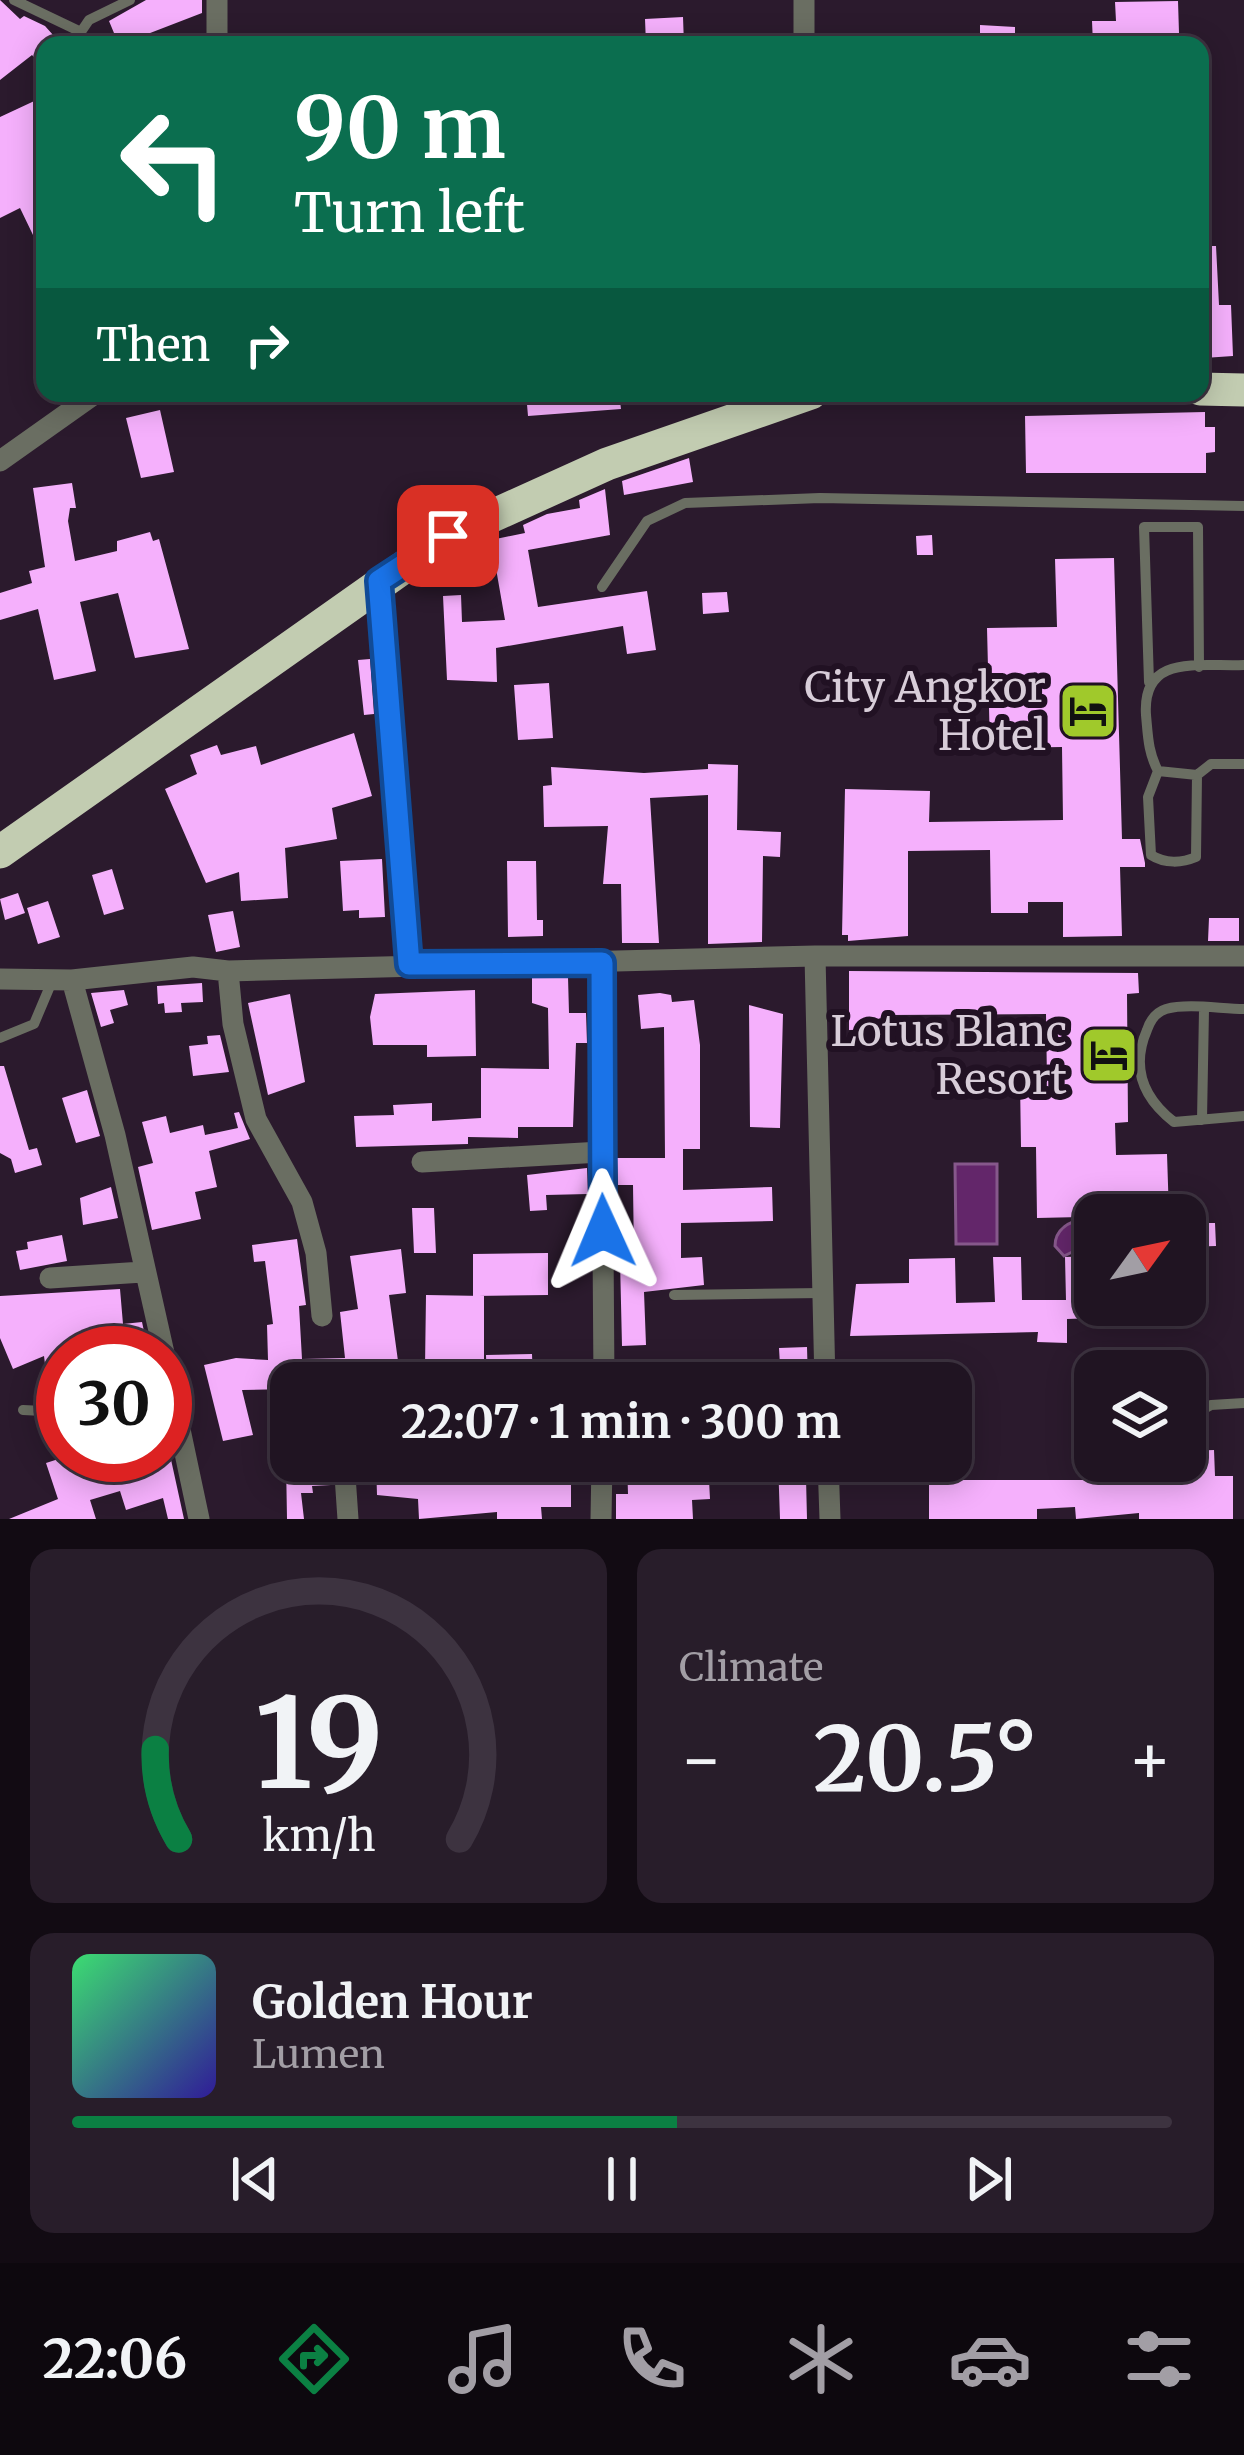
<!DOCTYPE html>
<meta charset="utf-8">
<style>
:root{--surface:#201422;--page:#281d2a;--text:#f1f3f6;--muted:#a29ea5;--line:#3d3340;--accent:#0b8043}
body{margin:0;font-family:Merriweather,serif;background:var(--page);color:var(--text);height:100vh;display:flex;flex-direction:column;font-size:45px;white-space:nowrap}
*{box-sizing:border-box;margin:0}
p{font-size:39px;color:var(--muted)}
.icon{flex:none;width:66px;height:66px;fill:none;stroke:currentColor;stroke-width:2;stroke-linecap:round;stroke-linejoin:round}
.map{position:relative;height:1519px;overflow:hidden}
.details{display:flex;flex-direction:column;gap:30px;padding:30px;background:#120b13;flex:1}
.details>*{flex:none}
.guide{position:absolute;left:36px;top:36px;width:1173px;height:366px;border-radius:24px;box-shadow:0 6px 30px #0003,0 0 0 3px var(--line);background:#0b6e4f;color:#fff;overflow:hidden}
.needle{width:78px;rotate:57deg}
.buttons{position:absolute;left:1074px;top:1194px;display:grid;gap:24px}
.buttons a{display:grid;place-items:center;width:132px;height:132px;border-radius:24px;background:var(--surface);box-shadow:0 6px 30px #0003,0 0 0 3px var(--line);font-size:60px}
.speed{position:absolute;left:36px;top:1326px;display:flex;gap:24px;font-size:60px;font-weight:700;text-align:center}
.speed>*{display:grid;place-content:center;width:156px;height:156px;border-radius:50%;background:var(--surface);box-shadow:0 6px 30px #0003,0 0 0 3px var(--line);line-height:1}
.speed .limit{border:18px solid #d22;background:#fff;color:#111}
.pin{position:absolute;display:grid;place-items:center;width:102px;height:102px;color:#fff;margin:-51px;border-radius:24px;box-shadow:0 6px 18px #0006}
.me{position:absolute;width:132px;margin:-66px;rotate:359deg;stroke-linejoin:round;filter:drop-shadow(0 0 9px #0008)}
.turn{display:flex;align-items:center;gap:42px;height:252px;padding:0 60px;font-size:54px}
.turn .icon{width:156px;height:156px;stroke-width:2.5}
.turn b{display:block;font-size:84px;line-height:102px}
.then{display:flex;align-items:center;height:114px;padding:0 60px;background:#0003;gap:24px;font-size:45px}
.big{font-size:90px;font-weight:700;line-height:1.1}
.details .tile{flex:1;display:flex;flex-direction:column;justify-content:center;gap:18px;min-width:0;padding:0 42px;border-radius:24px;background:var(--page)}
.details .dial{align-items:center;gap:0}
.dial svg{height:312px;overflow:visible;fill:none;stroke:var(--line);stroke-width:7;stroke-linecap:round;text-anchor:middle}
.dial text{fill:var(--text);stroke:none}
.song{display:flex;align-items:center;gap:36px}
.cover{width:144px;height:144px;border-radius:18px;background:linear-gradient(135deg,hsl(140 70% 55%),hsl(250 70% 35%))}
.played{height:12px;border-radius:6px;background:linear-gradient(90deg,var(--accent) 55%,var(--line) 55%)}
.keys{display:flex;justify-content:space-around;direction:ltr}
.heat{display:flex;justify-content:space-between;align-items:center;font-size:66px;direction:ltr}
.details .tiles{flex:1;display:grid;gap:30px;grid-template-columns:1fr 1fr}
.tile:last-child{grid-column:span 2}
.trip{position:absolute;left:270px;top:1362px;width:702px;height:120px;border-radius:24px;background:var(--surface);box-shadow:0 6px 30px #0003,0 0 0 3px var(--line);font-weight:700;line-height:120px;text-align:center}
.tabs{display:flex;height:192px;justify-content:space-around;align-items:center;background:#0d080e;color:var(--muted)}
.tabs .icon{width:84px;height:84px}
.tabs .selected{color:var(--accent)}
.tabs b{font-size:54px;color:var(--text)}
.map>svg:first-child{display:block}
.water{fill:#63266a;stroke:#86588b;stroke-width:3}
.building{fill:#f5b0fc}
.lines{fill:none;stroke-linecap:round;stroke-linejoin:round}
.service{stroke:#6a6e62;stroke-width:10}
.minor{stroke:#6a6e62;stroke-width:21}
.trunk{stroke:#c2ccb1;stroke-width:33}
.route-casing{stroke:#114b97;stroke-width:30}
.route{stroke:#1a73e8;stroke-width:21}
.labels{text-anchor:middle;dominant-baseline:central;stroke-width:12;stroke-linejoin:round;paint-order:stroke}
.poi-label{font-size:42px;fill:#d8cdd9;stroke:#211123;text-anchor:end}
</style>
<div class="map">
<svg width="1244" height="1519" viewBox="0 0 1244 1519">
<rect width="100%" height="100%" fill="#2b1a2d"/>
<path class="water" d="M 955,1164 L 997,1164 L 997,1244 L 956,1244 Z
M 1086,1218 L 1095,1222 L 1095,1241 L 1064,1256 L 1055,1246 C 1055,1229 1070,1221 1086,1218 Z"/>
<path class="building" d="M 0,0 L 20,19 L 24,16 L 45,26 L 62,45 L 45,45 L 45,69 L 32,55 L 0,80 Z
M 146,0 L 202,0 L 202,13 L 119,45 L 109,21 Z
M 1178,1 L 1179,33 L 1093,44 L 1092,21 L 1116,21 L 1115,2 Z
M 683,17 L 684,45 L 646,44 L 645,19 Z
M 980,25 L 1015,27 L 1015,45 L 980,45 Z
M 45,96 L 45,230 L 33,235 L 20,208 L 0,218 L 0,117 Z
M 1200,246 L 1216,246 L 1219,305 L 1231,305 L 1233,356 L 1204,358 Z
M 526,393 L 619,393 L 621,409 L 528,416 Z
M 160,410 L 174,472 L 141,478 L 126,418 Z
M 1205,412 L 1205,427 L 1215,427 L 1215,452 L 1206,453 L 1206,473 L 1026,473 L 1025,416 Z
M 689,458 L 693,482 L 624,495 L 622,481 Z
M 72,483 L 76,508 L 70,508 L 68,521 L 75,561 L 117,551 L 117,541 L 150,532 L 153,541 L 159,539 L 189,649 L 135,658 L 118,593 L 80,602 L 96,671 L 54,680 L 38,609 L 0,620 L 0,593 L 32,583 L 29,571 L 45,567 L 33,488 Z
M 605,489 L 610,535 L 528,550 L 538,607 L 647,591 L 656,650 L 627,654 L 623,626 L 496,648 L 497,682 L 447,680 L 443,596 L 461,595 L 462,622 L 505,620 L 491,540 L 525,533 L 523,525 L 547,514 L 580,508 L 579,500 Z
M 932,535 L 933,555 L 917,555 L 916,536 Z
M 1114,558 L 1122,839 L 1140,839 L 1145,863 L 1145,867 L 1120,867 L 1122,936 L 1063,937 L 1063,902 L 1028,902 L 1028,913 L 991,913 L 990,850 L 908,851 L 908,936 L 848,941 L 848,935 L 842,935 L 845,789 L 930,791 L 929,822 L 1063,820 L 1062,747 L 990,748 L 987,628 L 1057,627 L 1055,559 Z
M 727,592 L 729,612 L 703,614 L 702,593 Z
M 370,659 L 374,714 L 364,715 L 358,660 Z
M 549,683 L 553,738 L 518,740 L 514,685 Z
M 354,733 L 372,796 L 332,808 L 337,839 L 285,848 L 288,898 L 241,901 L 239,872 L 206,883 L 165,789 L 197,774 L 190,755 L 217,745 L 221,755 L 256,746 L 261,765 Z
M 708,764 L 738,765 L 737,830 L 781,832 L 780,857 L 763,856 L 762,942 L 708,944 L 708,795 L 650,798 L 659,943 L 622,943 L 621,884 L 603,884 L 608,826 L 544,827 L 543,786 L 552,785 L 551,767 L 644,773 L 708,769 Z
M 382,859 L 385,917 L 359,918 L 359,910 L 343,911 L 340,861 Z
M 507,861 L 536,861 L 537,920 L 543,920 L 543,936 L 508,937 Z
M 112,869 L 124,909 L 104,915 L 92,875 Z
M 18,893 L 25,913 L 5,920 L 0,899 Z
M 48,901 L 60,937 L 38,944 L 27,908 Z
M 233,911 L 240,947 L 216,952 L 208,915 Z
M 1209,918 L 1239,918 L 1239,941 L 1208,941 Z
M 849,971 L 1138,973 L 1139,993 L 1127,994 L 1128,1122 L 1115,1123 L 1116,1155 L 1167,1154 L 1169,1215 L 1037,1218 L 1036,1147 L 1021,1147 L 1020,1082 L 1047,1082 L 1046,1014 L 889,1015 L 889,1029 L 849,1030 Z
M 568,977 L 569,1013 L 586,1013 L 587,1043 L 576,1043 L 573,1127 L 518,1127 L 518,1138 L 468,1137 L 468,1144 L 356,1147 L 354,1116 L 394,1115 L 393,1105 L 432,1103 L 432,1121 L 481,1118 L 481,1068 L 549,1069 L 548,1008 L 532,1003 L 532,978 Z
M 202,983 L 203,1002 L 181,1003 L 182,1012 L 165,1013 L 164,1003 L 158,1004 L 157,986 Z
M 124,990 L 128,1005 L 110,1010 L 114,1023 L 101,1027 L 91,993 Z
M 475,990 L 476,1056 L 427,1057 L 427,1045 L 373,1045 L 370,1017 L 375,994 Z
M 660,993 L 671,995 L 672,1002 L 694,1000 L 700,1045 L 700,1149 L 683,1149 L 683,1190 L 772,1187 L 773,1221 L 681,1223 L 681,1258 L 702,1257 L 704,1285 L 644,1292 L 646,1345 L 622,1346 L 620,1260 L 634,1259 L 633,1185 L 618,1185 L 617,1158 L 665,1158 L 664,1027 L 641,1029 L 638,995 Z
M 290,994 L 305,1082 L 268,1095 L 248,1003 Z
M 749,1005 L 783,1014 L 780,1128 L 750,1127 Z
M 220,1035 L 229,1072 L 193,1076 L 189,1046 L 208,1044 L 207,1036 Z
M 0,1066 L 4,1066 L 29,1150 L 37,1148 L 42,1165 L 15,1173 L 11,1159 L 0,1153 Z
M 87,1090 L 100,1136 L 76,1143 L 62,1098 Z
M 239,1112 L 250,1139 L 209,1151 L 217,1187 L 195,1192 L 201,1219 L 152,1230 L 138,1167 L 153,1163 L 142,1122 L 166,1116 L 170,1133 L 203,1125 L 205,1135 L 238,1128 L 234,1113 Z
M 587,1168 L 588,1194 L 546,1195 L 547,1210 L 530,1211 L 527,1175 Z
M 111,1187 L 118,1218 L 83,1225 L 80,1198 Z
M 412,1208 L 434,1208 L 436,1253 L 414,1253 Z
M 1185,1223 L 1215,1223 L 1216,1246 L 1185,1247 Z
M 62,1235 L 67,1261 L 20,1270 L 16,1251 L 28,1249 L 27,1242 Z
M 297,1239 L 306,1305 L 299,1306 L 302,1359 L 345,1358 L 340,1312 L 358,1309 L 350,1256 L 401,1249 L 406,1293 L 389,1295 L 401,1383 L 291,1383 L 291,1389 L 242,1390 L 253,1435 L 223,1441 L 204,1365 L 236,1358 L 268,1360 L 267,1325 L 273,1324 L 265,1261 L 254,1262 L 252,1245 Z
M 548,1253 L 548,1295 L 473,1296 L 473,1254 Z
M 1095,1256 L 1095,1318 L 1067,1319 L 1067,1343 L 1037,1342 L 1038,1332 L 850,1336 L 856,1284 L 909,1283 L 909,1259 L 955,1258 L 956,1303 L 995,1302 L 993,1257 L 1021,1257 L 1022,1300 L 1066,1300 L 1065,1257 Z
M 120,1289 L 123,1324 L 142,1322 L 147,1345 L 129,1347 L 130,1353 L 63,1353 L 63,1370 L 46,1372 L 44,1356 L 13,1369 L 0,1338 L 0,1296 Z
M 426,1295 L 484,1296 L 484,1367 L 425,1367 Z
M 807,1347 L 808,1383 L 781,1383 L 779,1348 Z
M 532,1354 L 533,1383 L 487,1383 L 486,1355 Z
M 1214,1450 L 1215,1476 L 1233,1476 L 1233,1519 L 1139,1519 L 1139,1513 L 1076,1519 L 1075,1507 L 1037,1509 L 1037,1519 L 929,1519 L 929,1480 L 1095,1480 L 1094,1461 L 1185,1461 L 1185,1451 Z
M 71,1455 L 170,1455 L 184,1519 L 168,1519 L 163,1498 L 126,1510 L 120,1491 L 90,1500 L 96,1519 L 9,1519 L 58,1499 L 46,1463 Z
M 286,1461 L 329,1461 L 331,1485 L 312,1486 L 313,1493 L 301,1493 L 304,1519 L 287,1519 Z
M 376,1461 L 458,1461 L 459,1481 L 571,1476 L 571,1507 L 541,1507 L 542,1519 L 497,1519 L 497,1512 L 419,1519 L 418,1499 L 377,1495 Z
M 627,1461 L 708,1461 L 710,1499 L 692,1500 L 693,1519 L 616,1519 L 616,1494 L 628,1494 Z
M 778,1461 L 813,1461 L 814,1478 L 806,1478 L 807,1519 L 780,1519 Z"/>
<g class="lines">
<path class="service" d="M 14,0 L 79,31
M 72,45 L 89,20 L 130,0
M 602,587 L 647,521 L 685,503 L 820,498 L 1244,506
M 1244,665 C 1199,667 1142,653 1146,715 C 1148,736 1148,752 1158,771 L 1197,775 L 1211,764 L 1244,764
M 1149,682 L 1144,527 L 1198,527 L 1199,667
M 1158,771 L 1148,797 L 1151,855 C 1165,864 1182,863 1196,857 L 1197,775
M 1244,1009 C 1221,1009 1188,1003 1166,1009 C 1156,1012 1150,1021 1147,1030 C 1131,1067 1142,1097 1174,1122 L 1244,1116
M 0,1038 L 34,1024 L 53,979
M 1202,1120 L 1204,1010
M 674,1295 L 822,1293
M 23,1410 L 63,1412
M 1185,1419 L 1211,1405 L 1244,1403"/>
<path class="minor" d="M 217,0 L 217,45
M 804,0 L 804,45
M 0,461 L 96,393
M 379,581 L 409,964
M 815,956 L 825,1383
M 601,963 L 604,1383
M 228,971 L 233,1024 L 256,1119 L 302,1202 L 316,1253 L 322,1316
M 0,979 L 72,980 L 193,967 L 228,971 L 815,956 L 1244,956
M 72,980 L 115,1135 L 164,1353
M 422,1162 L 601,1152
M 50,1278 L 143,1272
M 165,1359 L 199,1519
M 344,1461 L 348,1519
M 828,1461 L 830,1519
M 601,1519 L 602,1461"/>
<path class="trunk" d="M 1200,389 L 1244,390
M 0,852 L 448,536 L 607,464 L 811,393"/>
</g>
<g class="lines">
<defs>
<path id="route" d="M 448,536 L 379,581 L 409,964 L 602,963 L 603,1231"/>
</defs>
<use href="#route" class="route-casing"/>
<use href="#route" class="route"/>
</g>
<defs>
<symbol id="hotel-square" viewBox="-11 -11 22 22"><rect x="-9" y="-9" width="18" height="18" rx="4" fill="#a0c92b" stroke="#211123"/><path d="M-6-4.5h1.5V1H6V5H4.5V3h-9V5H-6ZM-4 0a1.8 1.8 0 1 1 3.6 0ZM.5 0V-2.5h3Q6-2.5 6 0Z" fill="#111"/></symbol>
</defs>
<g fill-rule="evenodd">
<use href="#hotel-square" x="1055" y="678" width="66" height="66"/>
<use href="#hotel-square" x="1076" y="1022" width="66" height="66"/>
</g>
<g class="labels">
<g class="poi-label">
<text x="1046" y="687">City Angkor<tspan x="1046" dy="48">Hotel</tspan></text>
<text x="1067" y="1031">Lotus Blanc<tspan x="1067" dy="48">Resort</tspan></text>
</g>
</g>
</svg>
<div class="buttons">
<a><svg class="needle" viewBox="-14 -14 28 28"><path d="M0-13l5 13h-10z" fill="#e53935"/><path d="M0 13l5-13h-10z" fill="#a29ea5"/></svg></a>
<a><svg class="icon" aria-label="layers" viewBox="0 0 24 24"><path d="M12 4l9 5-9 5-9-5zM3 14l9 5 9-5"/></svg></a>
</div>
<div class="speed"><div class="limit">30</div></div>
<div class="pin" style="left:448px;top:536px;background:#d93025"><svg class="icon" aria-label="arrive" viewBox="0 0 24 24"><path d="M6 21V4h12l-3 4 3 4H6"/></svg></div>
<svg class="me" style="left:603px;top:1231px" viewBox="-20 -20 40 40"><path d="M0-17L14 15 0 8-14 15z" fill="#1a73e8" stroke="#fff" stroke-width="4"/></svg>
<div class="trip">22:07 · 1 min · 300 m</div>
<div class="guide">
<div class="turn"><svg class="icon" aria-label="left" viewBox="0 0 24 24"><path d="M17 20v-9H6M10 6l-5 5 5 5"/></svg><div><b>90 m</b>Turn left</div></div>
<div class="then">Then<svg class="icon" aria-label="right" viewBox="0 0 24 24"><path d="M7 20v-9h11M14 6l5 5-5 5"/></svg></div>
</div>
</div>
<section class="details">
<div class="tiles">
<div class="tile dial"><svg viewBox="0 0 100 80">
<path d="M14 69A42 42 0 1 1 86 69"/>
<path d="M14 69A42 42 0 0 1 8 46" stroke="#0b8043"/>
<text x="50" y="56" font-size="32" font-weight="700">19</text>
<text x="50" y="72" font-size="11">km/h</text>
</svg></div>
<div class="tile"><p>Climate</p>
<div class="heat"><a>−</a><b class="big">20.5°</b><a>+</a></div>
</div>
<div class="tile">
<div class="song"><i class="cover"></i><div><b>Golden Hour</b><p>Lumen</p></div></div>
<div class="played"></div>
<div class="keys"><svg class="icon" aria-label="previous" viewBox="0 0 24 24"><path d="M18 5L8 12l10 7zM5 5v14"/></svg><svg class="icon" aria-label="pause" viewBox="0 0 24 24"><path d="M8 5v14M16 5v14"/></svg><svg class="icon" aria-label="next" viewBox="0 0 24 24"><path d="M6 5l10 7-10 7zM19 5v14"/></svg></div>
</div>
</div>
</section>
<nav class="tabs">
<b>22:06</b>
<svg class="icon selected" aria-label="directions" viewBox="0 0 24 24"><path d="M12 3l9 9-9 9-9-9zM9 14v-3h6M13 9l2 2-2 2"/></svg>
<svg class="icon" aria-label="music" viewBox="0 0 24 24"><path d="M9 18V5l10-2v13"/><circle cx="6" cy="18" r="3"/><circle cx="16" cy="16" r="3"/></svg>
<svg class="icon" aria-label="phone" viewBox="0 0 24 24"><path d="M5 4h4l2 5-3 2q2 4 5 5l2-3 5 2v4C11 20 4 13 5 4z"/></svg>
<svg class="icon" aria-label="climate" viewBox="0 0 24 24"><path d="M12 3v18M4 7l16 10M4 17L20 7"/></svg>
<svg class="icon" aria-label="car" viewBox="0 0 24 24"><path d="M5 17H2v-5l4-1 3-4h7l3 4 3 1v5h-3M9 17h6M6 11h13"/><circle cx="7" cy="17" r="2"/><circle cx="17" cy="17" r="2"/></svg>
<svg class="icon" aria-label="filters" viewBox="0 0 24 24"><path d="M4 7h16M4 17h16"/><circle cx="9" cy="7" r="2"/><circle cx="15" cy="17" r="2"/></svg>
</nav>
